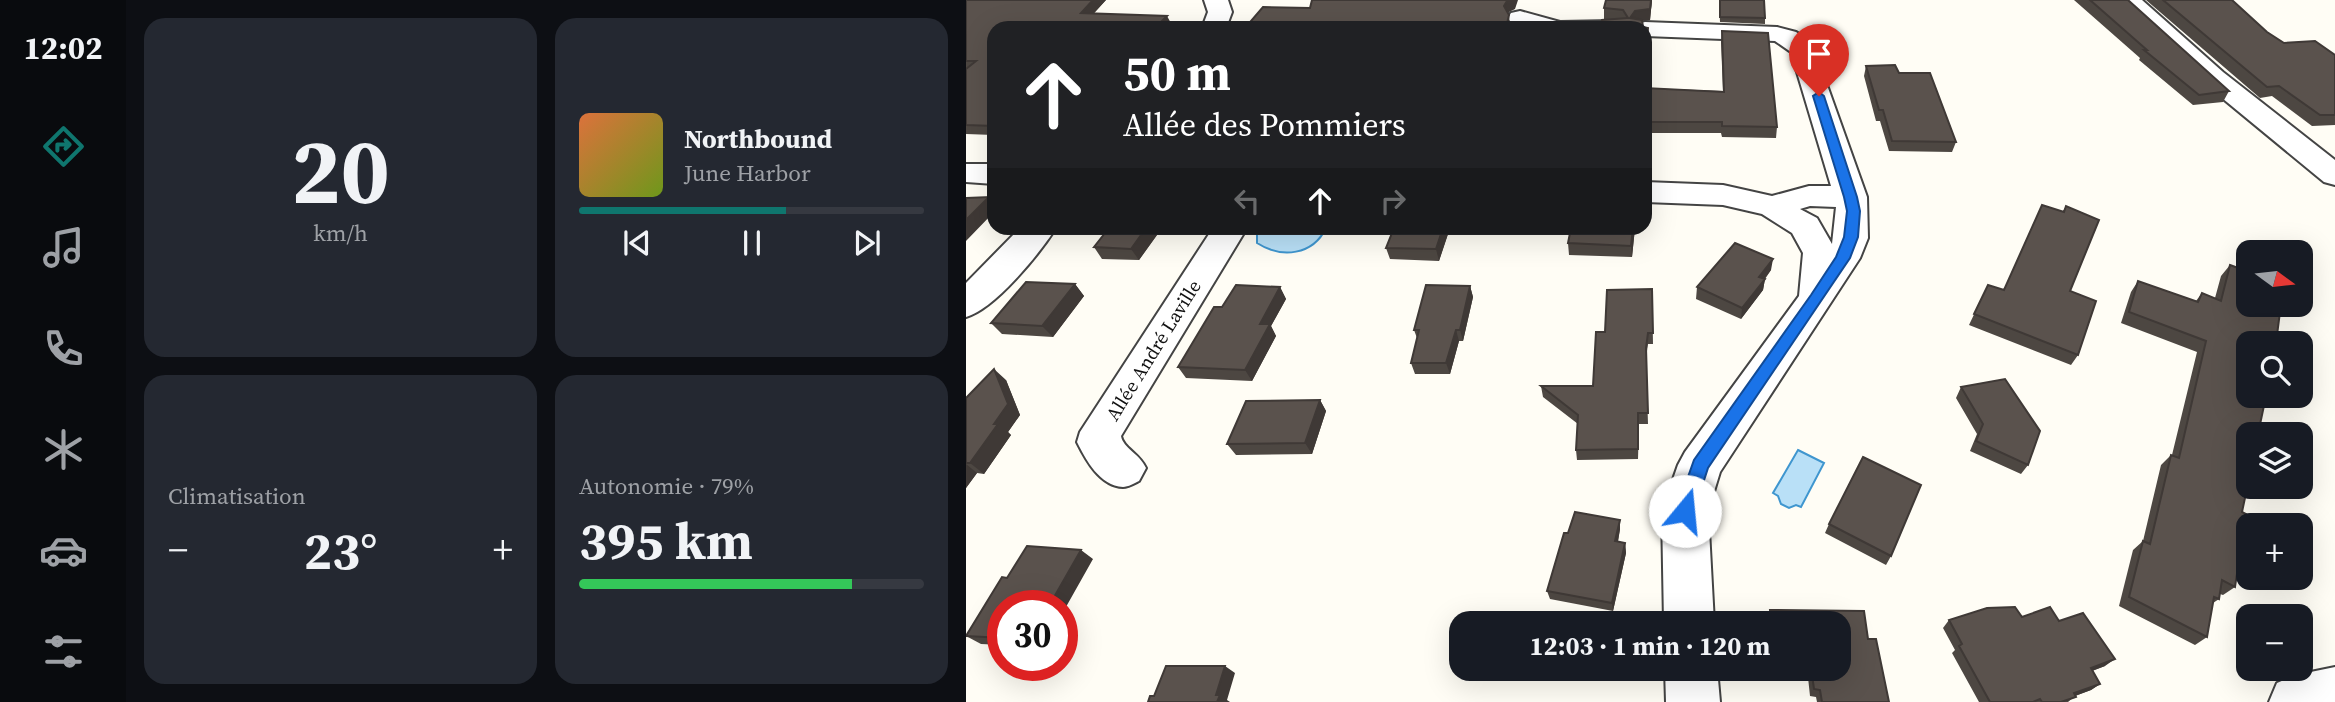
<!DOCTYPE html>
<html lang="fr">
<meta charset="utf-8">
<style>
:root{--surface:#171b24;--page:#242831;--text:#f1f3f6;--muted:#9ea1a6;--line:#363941;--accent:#0f766e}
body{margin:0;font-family:"Source Serif 4",serif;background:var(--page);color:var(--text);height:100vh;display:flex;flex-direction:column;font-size:26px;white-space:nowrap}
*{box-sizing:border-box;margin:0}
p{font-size:23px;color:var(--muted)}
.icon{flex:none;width:38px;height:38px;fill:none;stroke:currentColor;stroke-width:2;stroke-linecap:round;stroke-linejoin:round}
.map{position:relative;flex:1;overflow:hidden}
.details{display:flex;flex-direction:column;gap:18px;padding:18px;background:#0d0f14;width:840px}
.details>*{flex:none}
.guide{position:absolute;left:21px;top:21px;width:665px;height:214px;border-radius:21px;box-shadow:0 7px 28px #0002;background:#202124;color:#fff;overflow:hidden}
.needle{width:46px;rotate:105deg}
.tools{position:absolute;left:1270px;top:240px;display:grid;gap:14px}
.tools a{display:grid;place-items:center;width:77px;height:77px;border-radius:14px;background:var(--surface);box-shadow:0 7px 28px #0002;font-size:35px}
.speed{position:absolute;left:21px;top:590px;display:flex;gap:14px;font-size:35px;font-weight:700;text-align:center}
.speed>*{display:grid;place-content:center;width:91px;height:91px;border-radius:50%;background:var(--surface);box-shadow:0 7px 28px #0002;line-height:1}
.speed .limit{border:10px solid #d22;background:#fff;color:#111}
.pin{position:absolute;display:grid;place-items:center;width:60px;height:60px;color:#fff;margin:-72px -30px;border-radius:50% 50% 50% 0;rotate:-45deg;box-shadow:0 0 7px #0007}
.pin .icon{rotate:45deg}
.me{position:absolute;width:77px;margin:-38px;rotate:17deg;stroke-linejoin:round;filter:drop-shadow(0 0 5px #0008)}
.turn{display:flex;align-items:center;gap:24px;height:147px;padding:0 21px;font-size:32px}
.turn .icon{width:91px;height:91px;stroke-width:2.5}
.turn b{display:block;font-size:49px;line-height:60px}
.lanes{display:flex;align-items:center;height:66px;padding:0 21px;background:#0003;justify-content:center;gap:35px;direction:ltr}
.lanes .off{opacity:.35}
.big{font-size:52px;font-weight:700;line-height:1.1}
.details .tile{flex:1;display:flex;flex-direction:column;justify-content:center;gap:10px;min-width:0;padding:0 24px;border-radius:21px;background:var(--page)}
.details .dial{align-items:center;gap:0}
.dial b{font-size:91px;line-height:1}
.song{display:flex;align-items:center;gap:21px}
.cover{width:84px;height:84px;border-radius:10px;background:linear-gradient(135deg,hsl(20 70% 55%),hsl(80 70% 35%))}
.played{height:7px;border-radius:4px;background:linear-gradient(90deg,var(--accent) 60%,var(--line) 60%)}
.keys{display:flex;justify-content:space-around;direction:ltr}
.heat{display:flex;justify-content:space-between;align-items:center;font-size:38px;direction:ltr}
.charge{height:10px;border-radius:5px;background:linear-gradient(90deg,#34c759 79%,var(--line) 0)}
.details .tiles{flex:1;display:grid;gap:18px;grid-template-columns:repeat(2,1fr)}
.trip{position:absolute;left:483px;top:611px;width:402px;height:70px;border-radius:21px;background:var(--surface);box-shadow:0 7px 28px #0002;font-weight:700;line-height:70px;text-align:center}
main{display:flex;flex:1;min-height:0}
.dock{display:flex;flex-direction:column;width:126px;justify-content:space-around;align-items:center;background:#090b0e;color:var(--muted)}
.dock .icon{width:49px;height:49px}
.dock .on{color:var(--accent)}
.dock b{font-size:32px;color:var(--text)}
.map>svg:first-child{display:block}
.water{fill:#b9e0f7;stroke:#3f96cf;stroke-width:2}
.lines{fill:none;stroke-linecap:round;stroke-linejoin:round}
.minor-casing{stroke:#444;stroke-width:4}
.minor{fill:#fff;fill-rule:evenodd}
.wall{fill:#4d4742}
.shaded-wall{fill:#3f3936}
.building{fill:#5a524d;stroke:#3f3936;stroke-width:2}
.route{fill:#1a73e8;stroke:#114b97;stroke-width:2}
.labels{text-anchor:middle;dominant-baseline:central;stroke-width:7;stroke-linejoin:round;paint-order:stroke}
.street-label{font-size:19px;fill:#111;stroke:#fff}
</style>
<main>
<nav class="dock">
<b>12:02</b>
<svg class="icon on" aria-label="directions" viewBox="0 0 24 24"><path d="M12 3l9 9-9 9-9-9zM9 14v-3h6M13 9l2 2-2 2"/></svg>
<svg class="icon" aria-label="music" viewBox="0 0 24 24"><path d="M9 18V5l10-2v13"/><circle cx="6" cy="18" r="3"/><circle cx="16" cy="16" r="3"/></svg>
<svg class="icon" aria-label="phone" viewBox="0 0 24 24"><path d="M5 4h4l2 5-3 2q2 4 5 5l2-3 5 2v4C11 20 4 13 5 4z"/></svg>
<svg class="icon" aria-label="climate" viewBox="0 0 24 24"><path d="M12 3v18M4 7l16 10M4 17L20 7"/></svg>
<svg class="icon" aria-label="car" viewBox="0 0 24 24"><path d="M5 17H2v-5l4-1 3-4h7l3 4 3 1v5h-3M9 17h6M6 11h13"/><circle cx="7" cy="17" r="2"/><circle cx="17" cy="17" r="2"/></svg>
<svg class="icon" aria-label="filters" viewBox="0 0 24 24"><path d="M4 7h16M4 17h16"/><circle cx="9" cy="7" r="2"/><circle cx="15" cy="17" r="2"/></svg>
</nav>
<section class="details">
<div class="tiles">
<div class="tile dial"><b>20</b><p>km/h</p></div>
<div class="tile">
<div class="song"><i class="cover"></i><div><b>Northbound</b><p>June Harbor</p></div></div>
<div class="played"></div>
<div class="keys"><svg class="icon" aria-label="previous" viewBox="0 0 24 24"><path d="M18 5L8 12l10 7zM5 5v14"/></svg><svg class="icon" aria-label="pause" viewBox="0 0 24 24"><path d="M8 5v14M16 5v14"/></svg><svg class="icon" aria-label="next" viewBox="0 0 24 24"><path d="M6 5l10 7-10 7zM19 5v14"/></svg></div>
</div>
<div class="tile"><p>Climatisation</p>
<div class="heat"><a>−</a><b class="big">23°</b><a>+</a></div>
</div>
<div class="tile"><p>Autonomie · 79%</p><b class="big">395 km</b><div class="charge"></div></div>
</div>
</section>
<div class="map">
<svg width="1369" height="702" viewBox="0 0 1369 702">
<rect width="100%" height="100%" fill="#fffdf5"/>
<path class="water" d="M 296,228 L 360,228 C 347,255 316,259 291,243 L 291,235 Z
M 832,450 L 858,463 L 835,507 L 830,505 L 823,508 L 815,504 L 812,496 L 807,493 Z"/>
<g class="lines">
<defs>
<path id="minor" d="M 238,0 L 262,0 L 266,12 L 260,28 L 236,28 L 242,12 Z
M 1150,0 L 1176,0 L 1257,72 L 1369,160 L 1369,185 L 1358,182 L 1239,84 Z
M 554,11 L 594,22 L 648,21 L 657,23 L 660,28 L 567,28 L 545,23 L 542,18 L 545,13 Z
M 679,22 L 811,27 L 830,32 L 846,43 L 901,197 L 902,238 L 894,258 L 754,472 L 742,511 L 748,623 L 698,623 L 696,511 L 712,465 L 719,452 L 833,296 L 837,253 L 826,233 L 796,214 L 757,205 L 679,202 L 679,182 L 757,185 L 806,196 L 843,186 L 865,186 L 825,52 L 809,41 L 679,36 L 679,28 L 667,28 L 670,24 ZM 844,206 L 870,207 L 866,244 L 851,218 L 834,209 Z
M 0,164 L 28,164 L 28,184 L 0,182 Z
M 54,228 L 90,228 C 73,254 29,309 0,317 L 0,283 Z
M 247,228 L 281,228 L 155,436 C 157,448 173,453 180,468 L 173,481 C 169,483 162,487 157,487 C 134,486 120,460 111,442 L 114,432 Z
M 1369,667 L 1369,702 L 1303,702 L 1311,683 L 1330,675 Z
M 699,668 L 751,668 L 754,702 L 700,702 Z"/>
</defs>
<use href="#minor" class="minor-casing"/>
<use href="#minor" class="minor"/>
</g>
<path class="wall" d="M 0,0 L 140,0 L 128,13 L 206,25 L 203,28 L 28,28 L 28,135 L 0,134 Z
M 640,0 L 686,0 L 684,20 L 676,21 L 677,27 L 682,28 L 679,74 L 679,28 L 634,28 L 636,20 L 645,19 L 638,19 L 638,8 Z
M 753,0 L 798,0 L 799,18 L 799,24 L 754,22 Z
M 1108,0 L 1162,0 L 1263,91 L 1257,102 L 1227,105 L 1173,60 L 1174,58 Z
M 1180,0 L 1266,0 L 1301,32 L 1318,43 L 1369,55 L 1369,125 L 1346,126 L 1306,96 L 1294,98 Z
M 756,31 L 811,127 L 810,138 L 756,137 L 755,133 L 679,133 L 679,88 L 757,91 L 755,42 Z
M 900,66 L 933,73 L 990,142 L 986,152 L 923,151 L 914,121 L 910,121 L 898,76 Z
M 1100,206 L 1104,291 L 1112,355 L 1105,365 L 1003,325 L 1022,285 L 1037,290 L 1097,211 Z
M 143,228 L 196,228 L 173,260 L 136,259 L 128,247 Z
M 428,228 L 484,228 L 473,261 L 424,259 L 420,248 Z
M 669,228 L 666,257 L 603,255 L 602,243 Z
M 1264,265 L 1276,512 L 1269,587 L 1257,595 L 1254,594 L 1253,599 L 1247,603 L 1241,637 L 1229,645 L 1153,606 L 1167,550 L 1177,541 L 1195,465 L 1205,455 L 1206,455 L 1231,352 L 1155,323 L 1165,292 L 1172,281 L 1230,301 L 1236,293 L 1249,298 L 1255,276 Z
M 805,270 L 799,279 L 797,290 L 775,319 L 730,299 L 731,287 Z
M 109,284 L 118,296 L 87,337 L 36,334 L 25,323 Z
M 504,286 L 507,297 L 497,341 L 493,341 L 484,374 L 449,374 L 445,363 L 451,338 L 448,330 Z
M 314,287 L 320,299 L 305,326 L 310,336 L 286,381 L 220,378 L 212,367 L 256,307 Z
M 686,289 L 687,344 L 682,344 L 680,358 L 682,424 L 673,424 L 672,459 L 611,460 L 610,450 L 612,424 L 577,397 L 575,386 L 627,386 L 639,332 Z
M 40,380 L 54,415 L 42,432 L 45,435 L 18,474 L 11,473 L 0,488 L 0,398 Z
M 995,387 L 1062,465 L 1055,474 L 1004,451 L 1011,434 L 990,398 Z
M 354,400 L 360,411 L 346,454 L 270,455 L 261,444 Z
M 654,520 L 654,529 L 652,542 L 659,543 L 660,553 L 647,611 L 584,599 L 581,591 L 602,533 Z
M 863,524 L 925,556 L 920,565 L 859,533 Z
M 127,559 L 37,606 L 37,645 L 15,644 L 0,636 L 41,578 Z
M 804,610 L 898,611 L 902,639 L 910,639 L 923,702 L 851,702 L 850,697 L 844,696 L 841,668 L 873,668 L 873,623 L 801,623 L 801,618 Z
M 1056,617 L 1093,621 L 1139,666 L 1126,671 L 1134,684 L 1125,690 L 1109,696 L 1102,702 L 1013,702 L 986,653 L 989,650 L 977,628 L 983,620 Z"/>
<path class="shaded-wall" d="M 127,0 L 140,0 L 120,22 L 115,13 Z
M 546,0 L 552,0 L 549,9 L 543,12 L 540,17 L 538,6 L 541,1 Z
M 685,0 L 686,0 L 684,20 L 669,21 L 664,18 L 669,11 Z
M 543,15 L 544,28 L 540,28 Z
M 201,16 L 206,25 L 203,28 L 189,28 Z
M 682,28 L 682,39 L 679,74 L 679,62 Z
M 23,197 L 28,203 L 28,212 L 0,241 L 0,220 Z
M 180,228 L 196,228 L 173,260 L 165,249 Z
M 477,228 L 484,228 L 473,261 L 470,249 Z
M 667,228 L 669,228 L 666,257 L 665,246 Z
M 807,259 L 805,270 L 791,288 L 793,277 Z
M 799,279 L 797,290 L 775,319 L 776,308 Z
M 109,284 L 118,296 L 87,337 L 76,326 Z
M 504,286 L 507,297 L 497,341 L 494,330 Z
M 314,287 L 320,299 L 305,326 L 310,336 L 286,381 L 279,370 L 294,324 Z
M 490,330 L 493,341 L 484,374 L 480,363 Z
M 28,369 L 40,380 L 54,415 L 42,432 L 45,435 L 18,474 L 4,463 L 28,424 Z
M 354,400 L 360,411 L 346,454 L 339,443 Z
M 0,464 L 11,473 L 0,488 Z
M 654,520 L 654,529 L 650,551 L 649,541 Z
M 659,543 L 660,553 L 647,611 L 646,603 Z
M 115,550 L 127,559 L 96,614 L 96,606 L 83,606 Z
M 1149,659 L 1139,666 L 1115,675 L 1125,668 Z
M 259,666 L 269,673 L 261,700 L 264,702 L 251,702 L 250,695 Z
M 1134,684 L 1125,690 L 1098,700 L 1108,693 Z"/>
<path class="building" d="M 0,0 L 127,0 L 115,13 L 201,16 L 189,28 L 28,28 L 28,126 L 0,125 L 0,69 L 10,61 L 0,61 Z
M 346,0 L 546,0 L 541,1 L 538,6 L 543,15 L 540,28 L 279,28 L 297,7 L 344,8 Z
M 640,0 L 685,0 L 684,9 L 669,11 L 664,18 L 676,20 L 677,27 L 682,28 L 679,62 L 679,28 L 634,28 L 636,20 L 662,18 L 657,10 L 638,8 Z
M 754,0 L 798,0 L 799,18 L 754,17 Z
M 1124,0 L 1162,0 L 1263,91 L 1233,95 L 1178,50 L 1181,50 Z
M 1197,0 L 1266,0 L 1301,32 L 1318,43 L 1349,41 L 1369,55 L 1369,115 L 1354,115 L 1313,86 L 1301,87 Z
M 756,31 L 802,33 L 811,127 L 756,126 L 756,122 L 679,122 L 679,88 L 758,92 Z
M 929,65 L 933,73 L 964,73 L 990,142 L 926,141 L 917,110 L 913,110 L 900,66 Z
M 23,197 L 0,220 L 0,198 Z
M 1076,205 L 1098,212 L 1100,206 L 1133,220 L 1104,291 L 1130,301 L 1112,355 L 1008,314 L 1022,285 L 1038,290 Z
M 143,228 L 180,228 L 165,249 L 128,247 Z
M 428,228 L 477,228 L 470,249 L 420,248 Z
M 605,228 L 667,228 L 665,246 L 602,243 Z
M 769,243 L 807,259 L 793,277 L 799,279 L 776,308 L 731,287 Z
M 1264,265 L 1283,272 L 1283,304 L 1315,304 L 1310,343 L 1283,343 L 1283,396 L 1300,396 L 1292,434 L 1283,434 L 1283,479 L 1276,512 L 1280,514 L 1269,587 L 1256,580 L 1253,599 L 1248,597 L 1241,637 L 1163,597 L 1177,541 L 1184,544 L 1205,455 L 1213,458 L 1240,341 L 1163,312 L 1172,281 L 1232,302 L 1236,293 L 1255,301 Z
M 60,282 L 109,284 L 76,326 L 25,323 Z
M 270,285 L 314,287 L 294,324 L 304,324 L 279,370 L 212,367 L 248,307 L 256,307 Z
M 460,285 L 504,286 L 494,330 L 490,330 L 480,363 L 445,363 L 453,330 L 448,330 Z
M 686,289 L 687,333 L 682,333 L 680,348 L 682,413 L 672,413 L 672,449 L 610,450 L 612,415 L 575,386 L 627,386 L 630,332 L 639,332 L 641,290 Z
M 28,369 L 42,404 L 28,424 L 32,424 L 4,463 L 0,463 L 0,398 Z
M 1039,379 L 1074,431 L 1062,465 L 1010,441 L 1017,424 L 995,387 Z
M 354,400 L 339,443 L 261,444 L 280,401 Z
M 897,457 L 955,485 L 925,556 L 863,524 Z
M 609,512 L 654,520 L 649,541 L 659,543 L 646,603 L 581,591 L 598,533 L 602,533 Z
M 61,546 L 115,550 L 83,606 L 37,606 L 37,638 L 0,636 L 36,577 L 41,578 Z
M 1049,607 L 1056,617 L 1084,607 L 1093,621 L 1117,613 L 1149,659 L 1125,668 L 1134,684 L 1108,693 L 1110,697 L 1095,702 L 1076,702 L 1074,699 L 1067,702 L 1024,702 L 993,646 L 996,644 L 983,620 L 1021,608 Z
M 804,610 L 898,611 L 902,639 L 910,639 L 923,702 L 856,702 L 854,690 L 848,689 L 845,668 L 873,668 L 873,623 L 805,623 Z
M 200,666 L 259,666 L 250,695 L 254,695 L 251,702 L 182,702 L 184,696 L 188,696 Z"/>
<path class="route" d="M 853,92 L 858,96 L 891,197 L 894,211 L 892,237 L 884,258 L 742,468 L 728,511 L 726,517 L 719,519 L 712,517 L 710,511 L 728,460 L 845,295 L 870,257 L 878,237 L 881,211 L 878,197 L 847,96 Z"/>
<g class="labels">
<g class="street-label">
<text transform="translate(187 350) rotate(-58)">Allée André Laville</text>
</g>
</g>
</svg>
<div class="tools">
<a><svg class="needle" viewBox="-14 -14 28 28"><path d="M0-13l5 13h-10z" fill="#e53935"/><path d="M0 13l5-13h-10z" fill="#9ea1a6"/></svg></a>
<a><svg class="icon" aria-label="search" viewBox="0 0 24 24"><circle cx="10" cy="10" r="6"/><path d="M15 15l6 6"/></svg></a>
<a><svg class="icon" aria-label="layers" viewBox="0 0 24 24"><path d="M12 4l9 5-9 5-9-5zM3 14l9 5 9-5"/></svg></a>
<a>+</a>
<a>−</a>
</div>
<div class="speed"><div class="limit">30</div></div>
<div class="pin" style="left:853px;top:96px;background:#d93025"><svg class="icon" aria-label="arrive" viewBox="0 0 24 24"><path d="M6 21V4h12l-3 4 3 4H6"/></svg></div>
<svg class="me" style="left:719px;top:511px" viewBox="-20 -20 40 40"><circle r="19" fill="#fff"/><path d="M0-13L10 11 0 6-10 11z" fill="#1a73e8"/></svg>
<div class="trip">12:03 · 1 min · 120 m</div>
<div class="guide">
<div class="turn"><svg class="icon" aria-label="ahead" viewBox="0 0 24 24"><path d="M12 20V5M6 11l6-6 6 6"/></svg><div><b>50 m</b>Allée des Pommiers</div></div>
<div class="lanes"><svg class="icon off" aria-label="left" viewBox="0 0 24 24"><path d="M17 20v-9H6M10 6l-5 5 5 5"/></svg><svg class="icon" aria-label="ahead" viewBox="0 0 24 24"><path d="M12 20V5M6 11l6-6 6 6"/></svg><svg class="icon off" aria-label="right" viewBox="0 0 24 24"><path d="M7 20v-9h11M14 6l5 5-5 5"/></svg></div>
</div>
</div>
</main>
